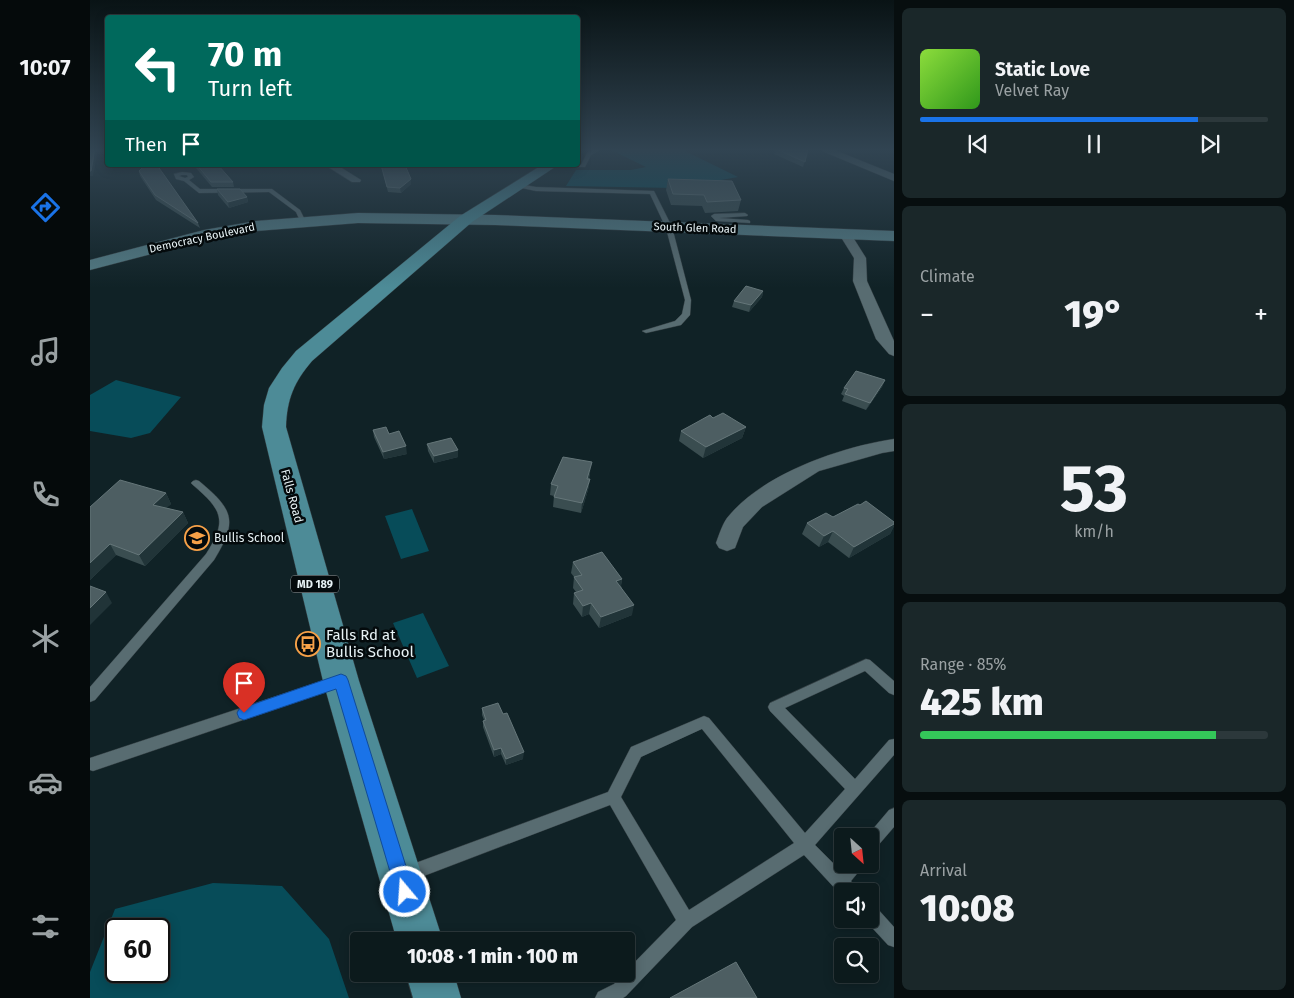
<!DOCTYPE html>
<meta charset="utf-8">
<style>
:root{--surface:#0c1a1c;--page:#1a2729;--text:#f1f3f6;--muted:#9aa1a3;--line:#2c383b;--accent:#1a73e8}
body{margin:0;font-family:"Fira Sans",sans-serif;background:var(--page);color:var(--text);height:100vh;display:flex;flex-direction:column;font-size:19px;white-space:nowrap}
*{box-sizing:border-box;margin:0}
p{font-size:16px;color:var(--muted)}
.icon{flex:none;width:28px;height:28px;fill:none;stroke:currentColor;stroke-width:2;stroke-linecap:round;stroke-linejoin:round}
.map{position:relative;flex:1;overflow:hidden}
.side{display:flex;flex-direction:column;gap:8px;padding:8px;background:#070e0f;width:400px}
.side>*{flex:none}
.hud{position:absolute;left:15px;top:15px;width:475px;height:152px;border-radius:5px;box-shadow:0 2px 12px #0003,0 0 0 1px var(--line);background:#00695c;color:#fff;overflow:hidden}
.needle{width:32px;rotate:153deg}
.controls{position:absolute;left:744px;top:828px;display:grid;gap:10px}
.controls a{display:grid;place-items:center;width:45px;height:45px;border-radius:5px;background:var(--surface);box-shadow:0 2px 12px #0003,0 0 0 1px var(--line);font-size:25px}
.speed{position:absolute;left:15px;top:918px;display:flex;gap:10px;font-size:25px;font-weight:700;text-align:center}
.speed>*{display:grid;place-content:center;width:65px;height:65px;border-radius:50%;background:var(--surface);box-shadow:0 2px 12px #0003,0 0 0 1px var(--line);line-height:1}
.speed .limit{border:2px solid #111;border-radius:8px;background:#fff;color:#111}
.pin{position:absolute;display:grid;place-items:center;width:42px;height:42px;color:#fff;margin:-51px -21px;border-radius:50% 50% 50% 0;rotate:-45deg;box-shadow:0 0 5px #0007}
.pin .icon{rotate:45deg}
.me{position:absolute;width:55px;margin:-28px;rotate:342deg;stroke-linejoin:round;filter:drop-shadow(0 0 4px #0008)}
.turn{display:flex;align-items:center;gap:18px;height:105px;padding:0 20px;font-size:22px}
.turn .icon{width:65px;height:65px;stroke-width:2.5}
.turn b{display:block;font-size:35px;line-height:42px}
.then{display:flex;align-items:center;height:48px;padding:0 20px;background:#0003;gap:10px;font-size:19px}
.big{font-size:38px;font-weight:800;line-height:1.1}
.side .tile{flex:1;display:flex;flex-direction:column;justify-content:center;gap:8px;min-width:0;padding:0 18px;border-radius:8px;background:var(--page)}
.side .dial{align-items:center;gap:0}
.dial b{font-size:65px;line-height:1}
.song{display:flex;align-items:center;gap:15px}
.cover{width:60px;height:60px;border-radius:8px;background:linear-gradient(135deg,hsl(90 70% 55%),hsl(110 70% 35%))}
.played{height:5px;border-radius:2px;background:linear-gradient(90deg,var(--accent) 80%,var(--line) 80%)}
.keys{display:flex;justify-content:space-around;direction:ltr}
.heat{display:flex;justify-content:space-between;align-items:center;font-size:28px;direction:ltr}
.charge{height:8px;border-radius:4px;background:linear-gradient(90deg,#34c759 85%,var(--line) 0)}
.trip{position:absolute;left:260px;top:932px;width:285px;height:50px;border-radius:5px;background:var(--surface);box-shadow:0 2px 12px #0003,0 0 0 1px var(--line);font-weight:800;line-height:50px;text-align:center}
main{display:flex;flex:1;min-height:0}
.menu{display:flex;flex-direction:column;width:90px;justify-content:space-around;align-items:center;background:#050a0b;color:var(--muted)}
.menu .icon{width:35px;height:35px}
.menu .active{color:var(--accent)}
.menu b{font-size:22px;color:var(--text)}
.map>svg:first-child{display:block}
.green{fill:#074c59;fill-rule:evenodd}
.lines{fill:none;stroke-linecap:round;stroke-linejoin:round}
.lane-casing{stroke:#333e42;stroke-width:1}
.street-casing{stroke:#333e42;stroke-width:1}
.secondary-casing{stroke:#333e42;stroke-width:1}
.primary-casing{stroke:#333e42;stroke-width:1}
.lane{fill:#586c71;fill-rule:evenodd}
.street{fill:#586c71;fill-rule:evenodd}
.secondary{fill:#537b84;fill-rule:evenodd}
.primary{fill:#4d8b97;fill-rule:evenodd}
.wall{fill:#3a4d50}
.shaded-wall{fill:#213438}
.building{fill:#4d5e62;stroke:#657679}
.route{fill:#1a73e8;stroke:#114b97}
.labels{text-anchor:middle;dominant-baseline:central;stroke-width:5;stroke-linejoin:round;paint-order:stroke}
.far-street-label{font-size:11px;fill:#e8f3f6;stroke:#040a0c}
.shield{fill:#040a0c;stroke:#a4adb0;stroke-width:1}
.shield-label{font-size:11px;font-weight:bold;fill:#e8f3f6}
.street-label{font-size:12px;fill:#e8f3f6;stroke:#040a0c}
.poi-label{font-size:12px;fill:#e8f3f6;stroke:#040a0c;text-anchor:start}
.near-poi-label{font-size:15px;fill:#e8f3f6;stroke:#040a0c;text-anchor:start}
</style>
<main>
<nav class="menu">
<b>10:07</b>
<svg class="icon active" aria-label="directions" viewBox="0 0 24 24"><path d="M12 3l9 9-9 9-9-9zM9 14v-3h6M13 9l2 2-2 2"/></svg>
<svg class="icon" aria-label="music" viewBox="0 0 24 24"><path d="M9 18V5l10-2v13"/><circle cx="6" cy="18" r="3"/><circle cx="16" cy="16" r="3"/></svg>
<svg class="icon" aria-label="phone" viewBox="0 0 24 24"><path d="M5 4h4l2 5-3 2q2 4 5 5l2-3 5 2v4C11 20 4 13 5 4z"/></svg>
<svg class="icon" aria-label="climate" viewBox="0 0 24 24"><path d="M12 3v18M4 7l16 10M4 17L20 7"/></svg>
<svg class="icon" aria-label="car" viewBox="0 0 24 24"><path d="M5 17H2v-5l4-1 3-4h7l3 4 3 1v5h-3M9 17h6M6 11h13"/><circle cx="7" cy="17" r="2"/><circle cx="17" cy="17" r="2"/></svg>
<svg class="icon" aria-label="filters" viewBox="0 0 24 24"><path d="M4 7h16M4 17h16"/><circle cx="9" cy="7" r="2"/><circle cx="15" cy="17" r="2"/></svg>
</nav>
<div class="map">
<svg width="804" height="998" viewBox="0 0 804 998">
<rect width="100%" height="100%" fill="#102226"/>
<path class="green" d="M 519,149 L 591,149 L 648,177 L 586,188 L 476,186 L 486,170 L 541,170 L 556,167 Z
M 26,380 L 91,397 L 60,433 L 41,438 L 0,431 L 0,395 Z
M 322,509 L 339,551 L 311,559 L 295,516 Z
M 333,613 L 359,666 L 327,678 L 303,623 Z
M 123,883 L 192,886 L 239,939 L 259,998 L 0,998 L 0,972 L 25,909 ZM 26,929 L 69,929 L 69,971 L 26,971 Z"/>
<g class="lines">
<defs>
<path id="lane" d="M 505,149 L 510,150 L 501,155 L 495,167 L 459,167 L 457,166 L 491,165 L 497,153 Z
M 92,172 L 101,173 L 104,177 L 99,180 L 110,189 L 182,189 L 210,210 L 216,222 L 211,223 L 206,212 L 179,192 L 109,193 L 94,181 L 86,179 L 84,174 ZM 92,175 L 97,175 L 98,177 L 95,178 L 89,176 Z
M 429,184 L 446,187 L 564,191 L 582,227 L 601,300 L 600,315 L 591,325 L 556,333 L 552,331 L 585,321 L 592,314 L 595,300 L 576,228 L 560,194 L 446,191 L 427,187 L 427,185 Z
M 655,213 L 658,215 L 657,216 L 629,218 L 658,220 L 660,221 L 660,223 L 626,221 L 621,216 L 624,214 Z
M 106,480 L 109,481 C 144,510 148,521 124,560 L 5,700 L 0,702 L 0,687 L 116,554 C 138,520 132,510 103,485 L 101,483 L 103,481 Z
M 776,659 L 780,660 L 804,681 L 804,695 L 799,693 L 775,671 L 695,708 L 765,779 L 799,740 L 804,739 L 804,755 L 725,845 L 750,870 L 754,864 L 772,864 L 770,870 L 761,881 L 767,891 L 752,891 L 752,896 L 714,855 L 602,927 L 536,996 L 533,998 L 505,998 L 508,992 L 524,984 L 534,974 L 536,974 L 536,971 L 586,920 L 520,805 L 318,882 L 312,880 L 310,874 L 312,868 L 518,792 L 541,747 L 614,716 L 619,718 L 715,833 L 755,789 L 680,711 L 678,707 L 680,703 ZM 612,729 L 704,843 L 599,910 L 531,797 L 551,757 Z
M 248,676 L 253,678 L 254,682 L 253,686 L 3,771 L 0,770 L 0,758 L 3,757 Z
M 804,808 L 804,827 L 785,849 L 780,852 L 780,836 L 777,836 L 799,810 Z
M 780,905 L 786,907 L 804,927 L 804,947 L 798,945 L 774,919 L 780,919 Z"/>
<path id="street" d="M 731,149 L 742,149 L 804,174 L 804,181 L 732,151 Z
M 235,165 L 247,165 L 271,180 L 270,182 L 262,182 Z
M 755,230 L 759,231 L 776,258 L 777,281 L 804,341 L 804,356 L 799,354 L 786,339 L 763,281 L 764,258 L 749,234 Z
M 804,439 L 804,451 L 792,453 L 729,471 L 672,507 L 653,527 L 645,548 L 637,551 L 629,548 L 626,543 C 629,535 632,525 637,518 C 672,474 750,447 804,439 Z"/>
<path id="secondary" d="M 268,213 L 405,215 L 804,231 L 804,241 L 405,225 L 268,223 L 166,231 L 115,240 L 0,270 L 0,260 L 114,230 L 166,221 Z"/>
<path id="primary" d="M 452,165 L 468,165 L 382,222 L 222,361 C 204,382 197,399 196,427 L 269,681 L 353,941 L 307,941 L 233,681 L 172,427 L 174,405 L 179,388 L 192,368 L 206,351 L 370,216 Z
M 316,974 L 364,974 L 371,998 L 323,998 Z"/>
</defs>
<use href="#lane" class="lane-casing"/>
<use href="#street" class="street-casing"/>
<use href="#secondary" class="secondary-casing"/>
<use href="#primary" class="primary-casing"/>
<use href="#lane" class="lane"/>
<use href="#street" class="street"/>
<use href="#secondary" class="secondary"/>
<use href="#primary" class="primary"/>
</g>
<path class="wall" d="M 685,149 L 718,149 L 713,167 L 684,154 Z
M 55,165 L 130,165 L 129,166 L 143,182 L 144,187 L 122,187 L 106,168 L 69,168 L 108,223 L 110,228 L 66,200 L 50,176 L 49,171 Z
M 291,165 L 315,165 L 321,184 L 311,193 L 298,192 Z
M 578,179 L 651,200 L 648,211 L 615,213 L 612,206 L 581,205 L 576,190 Z
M 127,189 L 157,197 L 158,202 L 139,208 L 128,195 Z
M 673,291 L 672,297 L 659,312 L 642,307 L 644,301 Z
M 795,380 L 792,387 L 776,410 L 752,401 L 754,396 L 751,394 L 754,388 Z
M 623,418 L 656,427 L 652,438 L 613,458 L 589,441 L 591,431 Z
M 283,430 L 299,434 L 317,454 L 294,459 L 284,437 Z
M 337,444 L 368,457 L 344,463 L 338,451 Z
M 500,473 L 499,479 L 500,479 L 498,490 L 491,513 L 463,507 L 464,496 L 460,495 L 461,484 Z
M 76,493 L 81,504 L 76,508 L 93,512 L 98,523 L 55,566 L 26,555 L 0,580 L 0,507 Z
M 770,505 L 804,522 L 804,526 L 800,534 L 759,558 L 738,542 L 729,547 L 712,534 L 717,523 L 743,517 Z
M 483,562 L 532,579 L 531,586 L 542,615 L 509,628 L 499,614 L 492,617 L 483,604 L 484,593 L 486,592 L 483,588 L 484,577 L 481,573 Z
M 392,708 L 433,759 L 416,765 L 411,754 L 404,757 L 393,727 L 393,721 L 394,720 L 392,715 Z"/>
<path class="shaded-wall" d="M 5,149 L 14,149 L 15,154 L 7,154 L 3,176 L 0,176 L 0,171 Z
M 180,165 L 191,165 L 181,167 Z
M 321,179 L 321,184 L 311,193 L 310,188 Z
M 157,197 L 158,202 L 139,208 L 138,202 Z
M 673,291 L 672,297 L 659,312 L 661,305 Z
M 795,380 L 792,387 L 776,410 L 780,403 Z
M 656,427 L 652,438 L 613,458 L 616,447 Z
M 316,446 L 317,454 L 294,459 L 293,452 Z
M 368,450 L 368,457 L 344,463 L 344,456 Z
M 502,462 L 500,473 L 495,489 L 497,479 Z
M 500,479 L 498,490 L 491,513 L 492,503 Z
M 76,493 L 81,504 L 68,516 L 63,505 Z
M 93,512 L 98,523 L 55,566 L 49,555 Z
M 804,524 L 804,526 L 800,534 L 759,558 L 764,547 Z
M 743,531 L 738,542 L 729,547 L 734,536 Z
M 20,544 L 26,555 L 0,580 L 0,563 Z
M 532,579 L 530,590 L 526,581 Z
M 16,592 L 22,603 L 0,625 L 0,608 Z
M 501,603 L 499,614 L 492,617 L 493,606 Z
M 544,605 L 542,615 L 509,628 L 511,617 Z
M 411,748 L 411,754 L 404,757 L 404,750 Z
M 434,752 L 433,759 L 416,765 L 416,759 Z"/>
<path class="building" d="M 0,149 L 11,149 L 5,149 L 1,171 L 0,171 Z
M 686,149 L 718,149 L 715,162 Z
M 55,165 L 67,165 L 108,223 L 65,195 L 49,171 Z
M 107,165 L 128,165 L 143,182 L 121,182 Z
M 291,165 L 315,165 L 321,179 L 310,188 L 297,187 Z
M 578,179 L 642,181 L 651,200 L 617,202 L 614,195 L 583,194 Z
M 127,189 L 150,189 L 157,197 L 138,202 Z
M 656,286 L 673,291 L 661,305 L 644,301 Z
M 766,371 L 795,380 L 780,403 L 755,394 L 758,389 L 754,388 Z
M 633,413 L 656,427 L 616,447 L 591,431 L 620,415 L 623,418 Z
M 296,427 L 299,434 L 309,431 L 316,446 L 293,452 L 283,430 Z
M 361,438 L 368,450 L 344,456 L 337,444 Z
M 473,457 L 502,462 L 497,479 L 500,479 L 492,503 L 464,497 L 468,486 L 461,484 Z
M 30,480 L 76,493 L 63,505 L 93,512 L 49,555 L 20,544 L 0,563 L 0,507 Z
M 776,501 L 804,522 L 804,524 L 764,547 L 743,531 L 734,536 L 717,523 L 736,513 L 743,517 L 768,504 L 770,505 Z
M 512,552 L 532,579 L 526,581 L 544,605 L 511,617 L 501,603 L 493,606 L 484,593 L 493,590 L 484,577 L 492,575 L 483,562 Z
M 0,586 L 16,592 L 0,608 Z
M 408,703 L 413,714 L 417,713 L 434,752 L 416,759 L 411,748 L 404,750 L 393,721 L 396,720 L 392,708 Z
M 646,962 L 667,998 L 580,998 Z"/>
<linearGradient id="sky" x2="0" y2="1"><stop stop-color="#091315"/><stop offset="0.52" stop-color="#314452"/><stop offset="1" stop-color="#314452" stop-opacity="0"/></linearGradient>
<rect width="804" height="288" fill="url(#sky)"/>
<path class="route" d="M 251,674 L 256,676 L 258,680 L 324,892 L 322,899 L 315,902 L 309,899 L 306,892 L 246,689 L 154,720 L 149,718 L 147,713 L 149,709 Z"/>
<defs>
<symbol id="school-ring" viewBox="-11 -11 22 22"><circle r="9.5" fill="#040a0c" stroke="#f7a148" stroke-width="1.5"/><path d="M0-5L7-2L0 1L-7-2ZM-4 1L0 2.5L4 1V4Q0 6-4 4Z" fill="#f7a148"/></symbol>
<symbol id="bus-ring" viewBox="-11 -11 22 22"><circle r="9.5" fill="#040a0c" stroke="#f7a148" stroke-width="1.5"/><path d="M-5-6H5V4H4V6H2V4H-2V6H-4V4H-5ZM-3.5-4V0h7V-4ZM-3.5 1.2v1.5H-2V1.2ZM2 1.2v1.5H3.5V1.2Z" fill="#f7a148"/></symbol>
</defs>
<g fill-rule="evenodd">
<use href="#school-ring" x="93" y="524" width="28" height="28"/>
<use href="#bus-ring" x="204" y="630" width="28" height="28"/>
</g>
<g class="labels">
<g class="far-street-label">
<text transform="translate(605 228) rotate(2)">South Glen Road</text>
<text transform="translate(112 238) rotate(-12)">Democracy Boulevard</text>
</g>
<rect class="shield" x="201" y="575.5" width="48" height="17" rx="4"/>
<g class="shield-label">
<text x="225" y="584">MD 189</text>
</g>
<g class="street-label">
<text transform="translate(202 496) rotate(75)">Falls Road</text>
</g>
<g class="poi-label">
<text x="124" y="538">Bullis School</text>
</g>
<g class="near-poi-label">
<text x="236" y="635">Falls Rd at<tspan x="236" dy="17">Bullis School</tspan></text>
</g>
</g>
</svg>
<div class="controls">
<a><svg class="needle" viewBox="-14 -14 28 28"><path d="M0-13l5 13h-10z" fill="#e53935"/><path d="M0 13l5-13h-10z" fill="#9aa1a3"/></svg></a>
<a><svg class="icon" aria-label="sound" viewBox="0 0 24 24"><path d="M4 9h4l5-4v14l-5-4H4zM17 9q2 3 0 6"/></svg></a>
<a><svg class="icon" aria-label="search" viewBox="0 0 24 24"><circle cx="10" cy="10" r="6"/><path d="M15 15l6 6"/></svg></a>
</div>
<div class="speed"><div class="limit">60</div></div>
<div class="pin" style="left:154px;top:713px;background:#d93025"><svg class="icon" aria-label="arrive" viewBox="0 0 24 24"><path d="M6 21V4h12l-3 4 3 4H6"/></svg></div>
<svg class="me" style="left:315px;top:892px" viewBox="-20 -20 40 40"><circle r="17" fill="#1a73e8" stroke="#fff" stroke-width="3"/><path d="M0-11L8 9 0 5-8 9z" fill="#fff"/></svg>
<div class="trip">10:08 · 1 min · 100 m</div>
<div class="hud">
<div class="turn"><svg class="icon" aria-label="left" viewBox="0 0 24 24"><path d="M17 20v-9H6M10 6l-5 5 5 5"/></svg><div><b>70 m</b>Turn left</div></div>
<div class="then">Then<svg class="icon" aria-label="arrive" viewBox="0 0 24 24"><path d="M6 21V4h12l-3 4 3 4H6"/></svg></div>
</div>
</div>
<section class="side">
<div class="tile">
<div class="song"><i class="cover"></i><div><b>Static Love</b><p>Velvet Ray</p></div></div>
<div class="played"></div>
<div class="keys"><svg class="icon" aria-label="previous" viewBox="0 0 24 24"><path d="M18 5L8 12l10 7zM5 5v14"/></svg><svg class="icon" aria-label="pause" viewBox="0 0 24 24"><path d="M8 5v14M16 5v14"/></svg><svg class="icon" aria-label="next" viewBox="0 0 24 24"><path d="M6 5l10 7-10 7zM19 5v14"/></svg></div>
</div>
<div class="tile"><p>Climate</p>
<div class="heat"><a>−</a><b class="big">19°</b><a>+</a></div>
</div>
<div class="tile dial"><b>53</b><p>km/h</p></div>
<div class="tile"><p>Range · 85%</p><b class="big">425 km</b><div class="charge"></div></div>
<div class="tile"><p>Arrival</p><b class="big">10:08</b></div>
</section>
</main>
